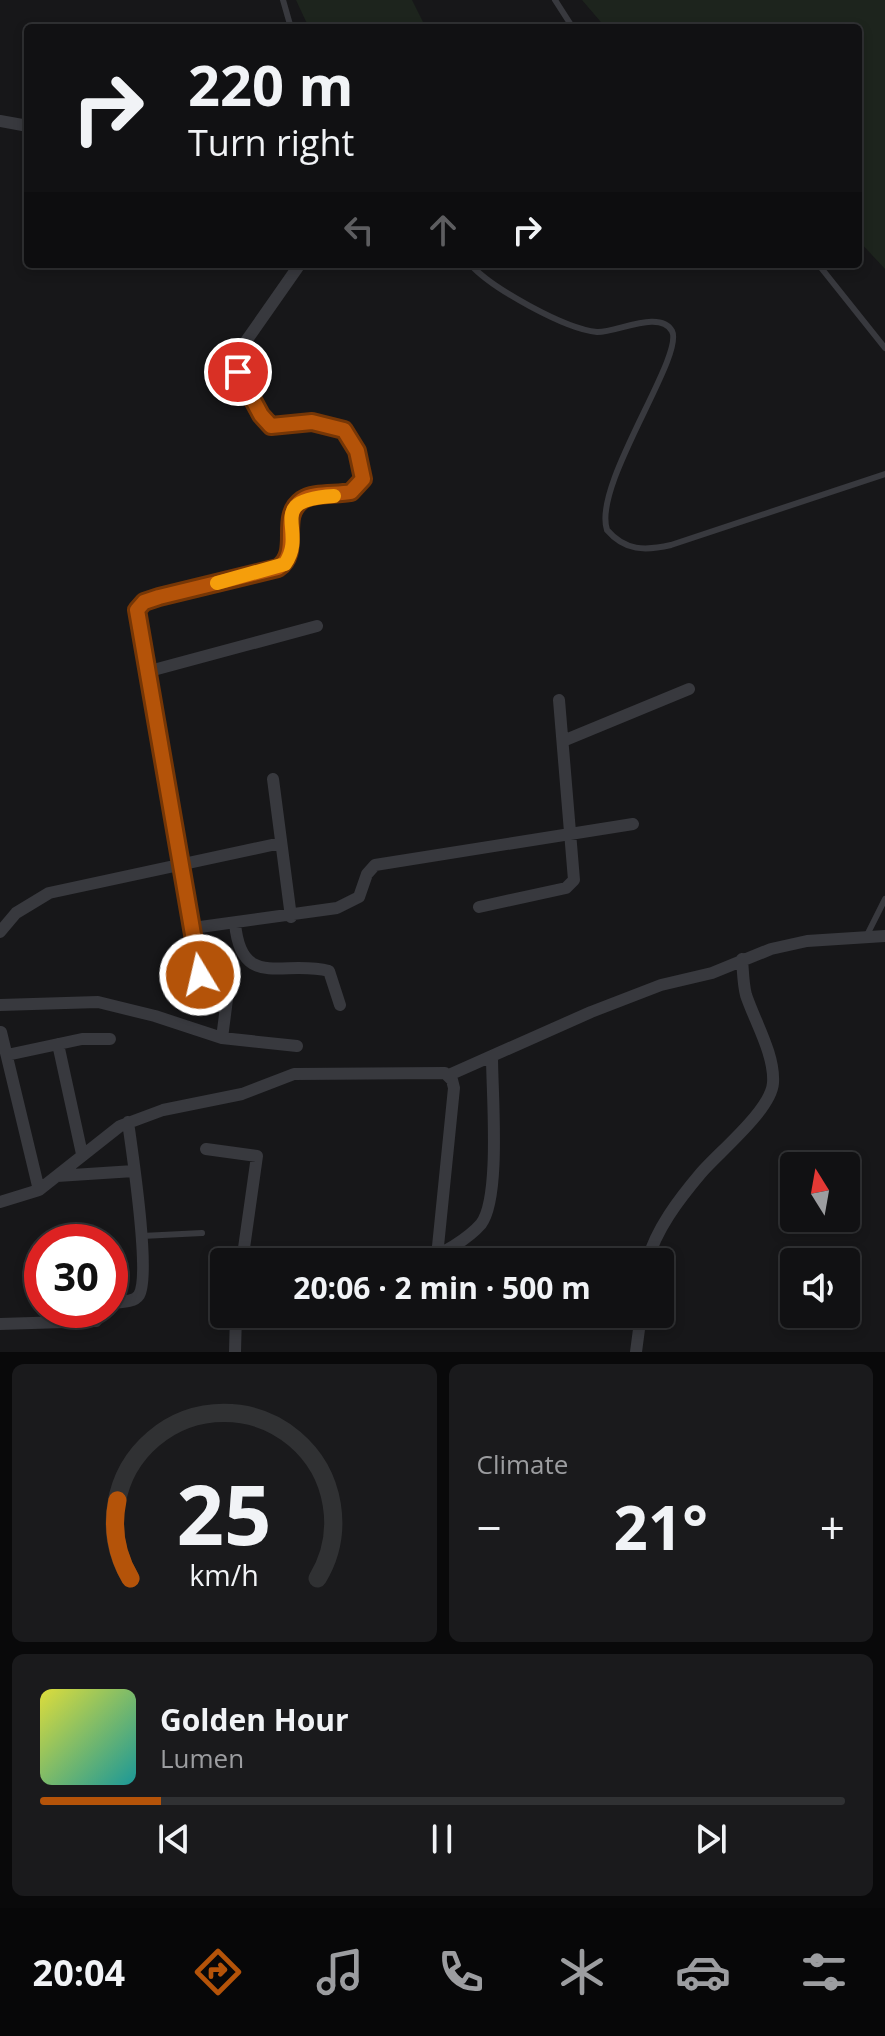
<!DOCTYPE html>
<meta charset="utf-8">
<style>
:root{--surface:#111113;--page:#1a1a1c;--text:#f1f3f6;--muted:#9c9da0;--line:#303133;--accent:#b45309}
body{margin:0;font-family:"Open Sans",sans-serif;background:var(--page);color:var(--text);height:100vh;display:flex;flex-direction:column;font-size:30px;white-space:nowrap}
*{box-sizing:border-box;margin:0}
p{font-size:26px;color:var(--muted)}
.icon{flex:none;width:44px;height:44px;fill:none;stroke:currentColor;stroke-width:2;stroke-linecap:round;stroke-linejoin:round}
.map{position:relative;height:1352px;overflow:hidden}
.drawer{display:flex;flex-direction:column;gap:12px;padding:12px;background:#09090a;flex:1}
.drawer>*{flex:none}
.top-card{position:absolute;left:24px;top:24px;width:838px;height:244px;border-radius:8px;box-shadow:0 4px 12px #0003,0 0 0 2px var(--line);background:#111113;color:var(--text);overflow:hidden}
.needle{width:52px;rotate:349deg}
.controls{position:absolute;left:780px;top:1152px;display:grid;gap:16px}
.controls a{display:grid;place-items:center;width:80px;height:80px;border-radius:8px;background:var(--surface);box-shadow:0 4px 12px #0003,0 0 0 2px var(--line);font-size:40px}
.speed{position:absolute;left:24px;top:1224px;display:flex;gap:16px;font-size:40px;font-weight:700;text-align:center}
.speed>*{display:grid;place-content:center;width:104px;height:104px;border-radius:50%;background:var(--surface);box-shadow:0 4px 12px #0003,0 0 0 2px var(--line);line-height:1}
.speed .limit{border:12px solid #d22;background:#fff;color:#111}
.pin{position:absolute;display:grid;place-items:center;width:68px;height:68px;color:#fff;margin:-34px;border:4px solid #fff;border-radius:50%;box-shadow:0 2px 8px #0007}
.me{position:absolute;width:88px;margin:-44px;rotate:351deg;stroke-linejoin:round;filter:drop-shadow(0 0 6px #0008)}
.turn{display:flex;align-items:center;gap:28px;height:168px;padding:0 32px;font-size:36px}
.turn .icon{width:104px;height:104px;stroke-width:2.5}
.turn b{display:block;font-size:56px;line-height:68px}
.lanes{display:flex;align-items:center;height:76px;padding:0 32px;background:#0003;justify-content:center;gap:40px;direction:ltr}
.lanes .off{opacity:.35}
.big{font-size:60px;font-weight:700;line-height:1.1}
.drawer .card{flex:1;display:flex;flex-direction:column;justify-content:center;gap:12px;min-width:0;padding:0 28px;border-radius:12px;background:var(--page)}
.drawer .dial{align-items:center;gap:0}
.dial svg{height:208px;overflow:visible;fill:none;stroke:var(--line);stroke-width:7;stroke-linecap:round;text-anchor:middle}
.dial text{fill:var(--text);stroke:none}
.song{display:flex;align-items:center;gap:24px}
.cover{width:96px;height:96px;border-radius:12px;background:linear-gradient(135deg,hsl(60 70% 55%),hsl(180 70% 35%))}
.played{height:8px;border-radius:4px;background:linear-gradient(90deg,var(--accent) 15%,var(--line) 15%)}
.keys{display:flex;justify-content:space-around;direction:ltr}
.heat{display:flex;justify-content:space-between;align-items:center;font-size:44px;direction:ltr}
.drawer .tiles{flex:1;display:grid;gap:12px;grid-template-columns:1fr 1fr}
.card:last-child{grid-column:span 2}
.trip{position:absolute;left:210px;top:1248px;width:464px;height:80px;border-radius:8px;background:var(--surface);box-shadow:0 4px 12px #0003,0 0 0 2px var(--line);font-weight:700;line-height:80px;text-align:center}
.menu{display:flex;height:128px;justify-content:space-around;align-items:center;background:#070708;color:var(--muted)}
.menu .icon{width:56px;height:56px}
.menu .selected{color:var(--accent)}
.menu b{font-size:36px;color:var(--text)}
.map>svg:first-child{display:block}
.green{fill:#1d241d}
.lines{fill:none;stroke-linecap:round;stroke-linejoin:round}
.lane{stroke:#38393e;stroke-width:6}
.street{stroke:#38393e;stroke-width:12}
.route-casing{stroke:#753606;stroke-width:20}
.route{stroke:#b45309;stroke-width:14}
.slow{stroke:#f59e0b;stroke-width:14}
</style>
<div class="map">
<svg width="885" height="1352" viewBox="0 0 885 1352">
<rect width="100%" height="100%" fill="#171719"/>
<path class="green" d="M 296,0 L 412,0 L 426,28 L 309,28 Z
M 582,0 L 885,0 L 885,269 L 858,240 L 858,28 L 606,28 Z"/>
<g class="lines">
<path class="lane" d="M 283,0 L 291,28
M 555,0 L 573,28
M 470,264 C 491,288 565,329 597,332 C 616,333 660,309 672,331 C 685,356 592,485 607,530 C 625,551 645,551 671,545 L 885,474
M 818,264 L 885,348
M 867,935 L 885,899
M 142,1236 L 202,1233"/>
<path class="street" d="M 0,121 L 28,126
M 146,672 L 317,626
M 563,741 L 689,689
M 273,779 L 291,917
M 479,907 L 566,888 L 574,880 L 559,700
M 235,923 C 241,991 283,959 329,971 L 340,1005
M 193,928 L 337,908 L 359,897 L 367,874 L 375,865 L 633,824
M 0,932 L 16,913 L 49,893 L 281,843
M 200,975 L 136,614 L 144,602 L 278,568 C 301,553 282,524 298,504 C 311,488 343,503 362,483 L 357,451 L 344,430 L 312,422 L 271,426 L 238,372 L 237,354 L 300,264
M 0,1005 L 98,1002 L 155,1016 L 222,1038 L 297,1046
M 1,1032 L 39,1190
M 222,1038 L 230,976
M 58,1044 L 82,1154
M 7,1055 L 82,1039 L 110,1039
M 449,1075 L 591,1012 L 661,985 L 712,973 L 771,949 L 807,941 L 885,936
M 206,1149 L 257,1156 L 242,1262
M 57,1176 L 134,1171
M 0,1202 L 39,1190 L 120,1126 L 163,1110 L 242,1094 L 294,1074 L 445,1073 L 452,1080 L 454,1088 L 437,1256
M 424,1262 C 442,1254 468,1239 481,1224 C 501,1198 492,1093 492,1057
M 647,1262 C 656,1229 679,1199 701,1173 C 719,1152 771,1110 773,1083 C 775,1055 755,1022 746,995 C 743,984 743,970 742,959
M 110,1303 C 119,1302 134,1303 139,1295 C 151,1275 132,1151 128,1122
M 0,1324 L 96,1321
M 235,1352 L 236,1314
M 636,1352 L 641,1314"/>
</g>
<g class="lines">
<defs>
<path id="route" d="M 200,975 L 137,610 L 144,602 L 159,597 L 278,568 C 302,552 278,517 302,500 C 313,492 337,495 351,492 L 363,479 L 357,451 L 344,430 L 312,422 L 271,426 L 261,415 L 238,372"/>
</defs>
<use href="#route" class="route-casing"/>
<use href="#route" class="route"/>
<path class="slow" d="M 217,583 L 285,564 C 309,530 262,500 334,496"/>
</g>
</svg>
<div class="controls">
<a><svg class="needle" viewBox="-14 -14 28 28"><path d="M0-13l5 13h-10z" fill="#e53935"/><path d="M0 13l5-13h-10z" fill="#9c9da0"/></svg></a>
<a><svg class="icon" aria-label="sound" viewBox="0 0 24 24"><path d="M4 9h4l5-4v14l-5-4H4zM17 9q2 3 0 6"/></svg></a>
</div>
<div class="speed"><div class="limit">30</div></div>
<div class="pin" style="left:238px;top:372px;background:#d93025"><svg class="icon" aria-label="arrive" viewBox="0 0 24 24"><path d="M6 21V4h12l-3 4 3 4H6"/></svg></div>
<svg class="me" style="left:200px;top:975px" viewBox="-20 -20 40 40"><circle r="17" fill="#b45309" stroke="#fff" stroke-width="3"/><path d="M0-11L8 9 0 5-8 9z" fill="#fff"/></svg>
<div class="trip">20:06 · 2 min · 500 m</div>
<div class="top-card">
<div class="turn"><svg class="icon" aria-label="right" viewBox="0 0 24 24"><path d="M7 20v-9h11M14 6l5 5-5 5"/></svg><div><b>220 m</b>Turn right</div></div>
<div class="lanes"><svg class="icon off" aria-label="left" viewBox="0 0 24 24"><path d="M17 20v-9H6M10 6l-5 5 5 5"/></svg><svg class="icon off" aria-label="ahead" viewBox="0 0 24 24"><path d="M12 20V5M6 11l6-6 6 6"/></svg><svg class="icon" aria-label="right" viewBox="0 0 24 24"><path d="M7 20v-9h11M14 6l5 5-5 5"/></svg></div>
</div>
</div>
<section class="drawer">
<div class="tiles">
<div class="card dial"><svg viewBox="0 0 100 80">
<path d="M14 69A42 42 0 1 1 86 69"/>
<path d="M14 69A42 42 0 0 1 9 39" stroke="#b45309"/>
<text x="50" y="56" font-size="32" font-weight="700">25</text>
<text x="50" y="72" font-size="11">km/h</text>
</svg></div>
<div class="card"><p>Climate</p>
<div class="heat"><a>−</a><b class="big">21°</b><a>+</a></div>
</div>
<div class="card">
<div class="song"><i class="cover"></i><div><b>Golden Hour</b><p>Lumen</p></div></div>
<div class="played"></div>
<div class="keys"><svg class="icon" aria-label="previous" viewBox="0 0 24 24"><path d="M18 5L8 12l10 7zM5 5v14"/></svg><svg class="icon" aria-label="pause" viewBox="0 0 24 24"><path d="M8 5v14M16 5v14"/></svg><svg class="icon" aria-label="next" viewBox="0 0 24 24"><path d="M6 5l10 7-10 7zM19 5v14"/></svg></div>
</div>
</div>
</section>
<nav class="menu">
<b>20:04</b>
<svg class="icon selected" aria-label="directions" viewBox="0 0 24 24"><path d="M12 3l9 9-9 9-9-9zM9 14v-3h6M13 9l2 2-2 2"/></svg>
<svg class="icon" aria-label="music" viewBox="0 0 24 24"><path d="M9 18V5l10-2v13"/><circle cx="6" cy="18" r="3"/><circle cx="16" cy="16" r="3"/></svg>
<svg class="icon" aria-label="phone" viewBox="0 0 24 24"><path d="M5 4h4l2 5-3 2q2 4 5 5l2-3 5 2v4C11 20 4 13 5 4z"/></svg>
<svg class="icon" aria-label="climate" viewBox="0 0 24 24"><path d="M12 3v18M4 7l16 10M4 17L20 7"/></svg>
<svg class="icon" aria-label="car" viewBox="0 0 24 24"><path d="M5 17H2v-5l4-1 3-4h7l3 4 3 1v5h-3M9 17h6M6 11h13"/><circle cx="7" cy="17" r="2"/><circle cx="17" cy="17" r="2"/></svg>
<svg class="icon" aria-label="filters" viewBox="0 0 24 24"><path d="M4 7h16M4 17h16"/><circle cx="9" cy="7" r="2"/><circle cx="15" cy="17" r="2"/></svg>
</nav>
